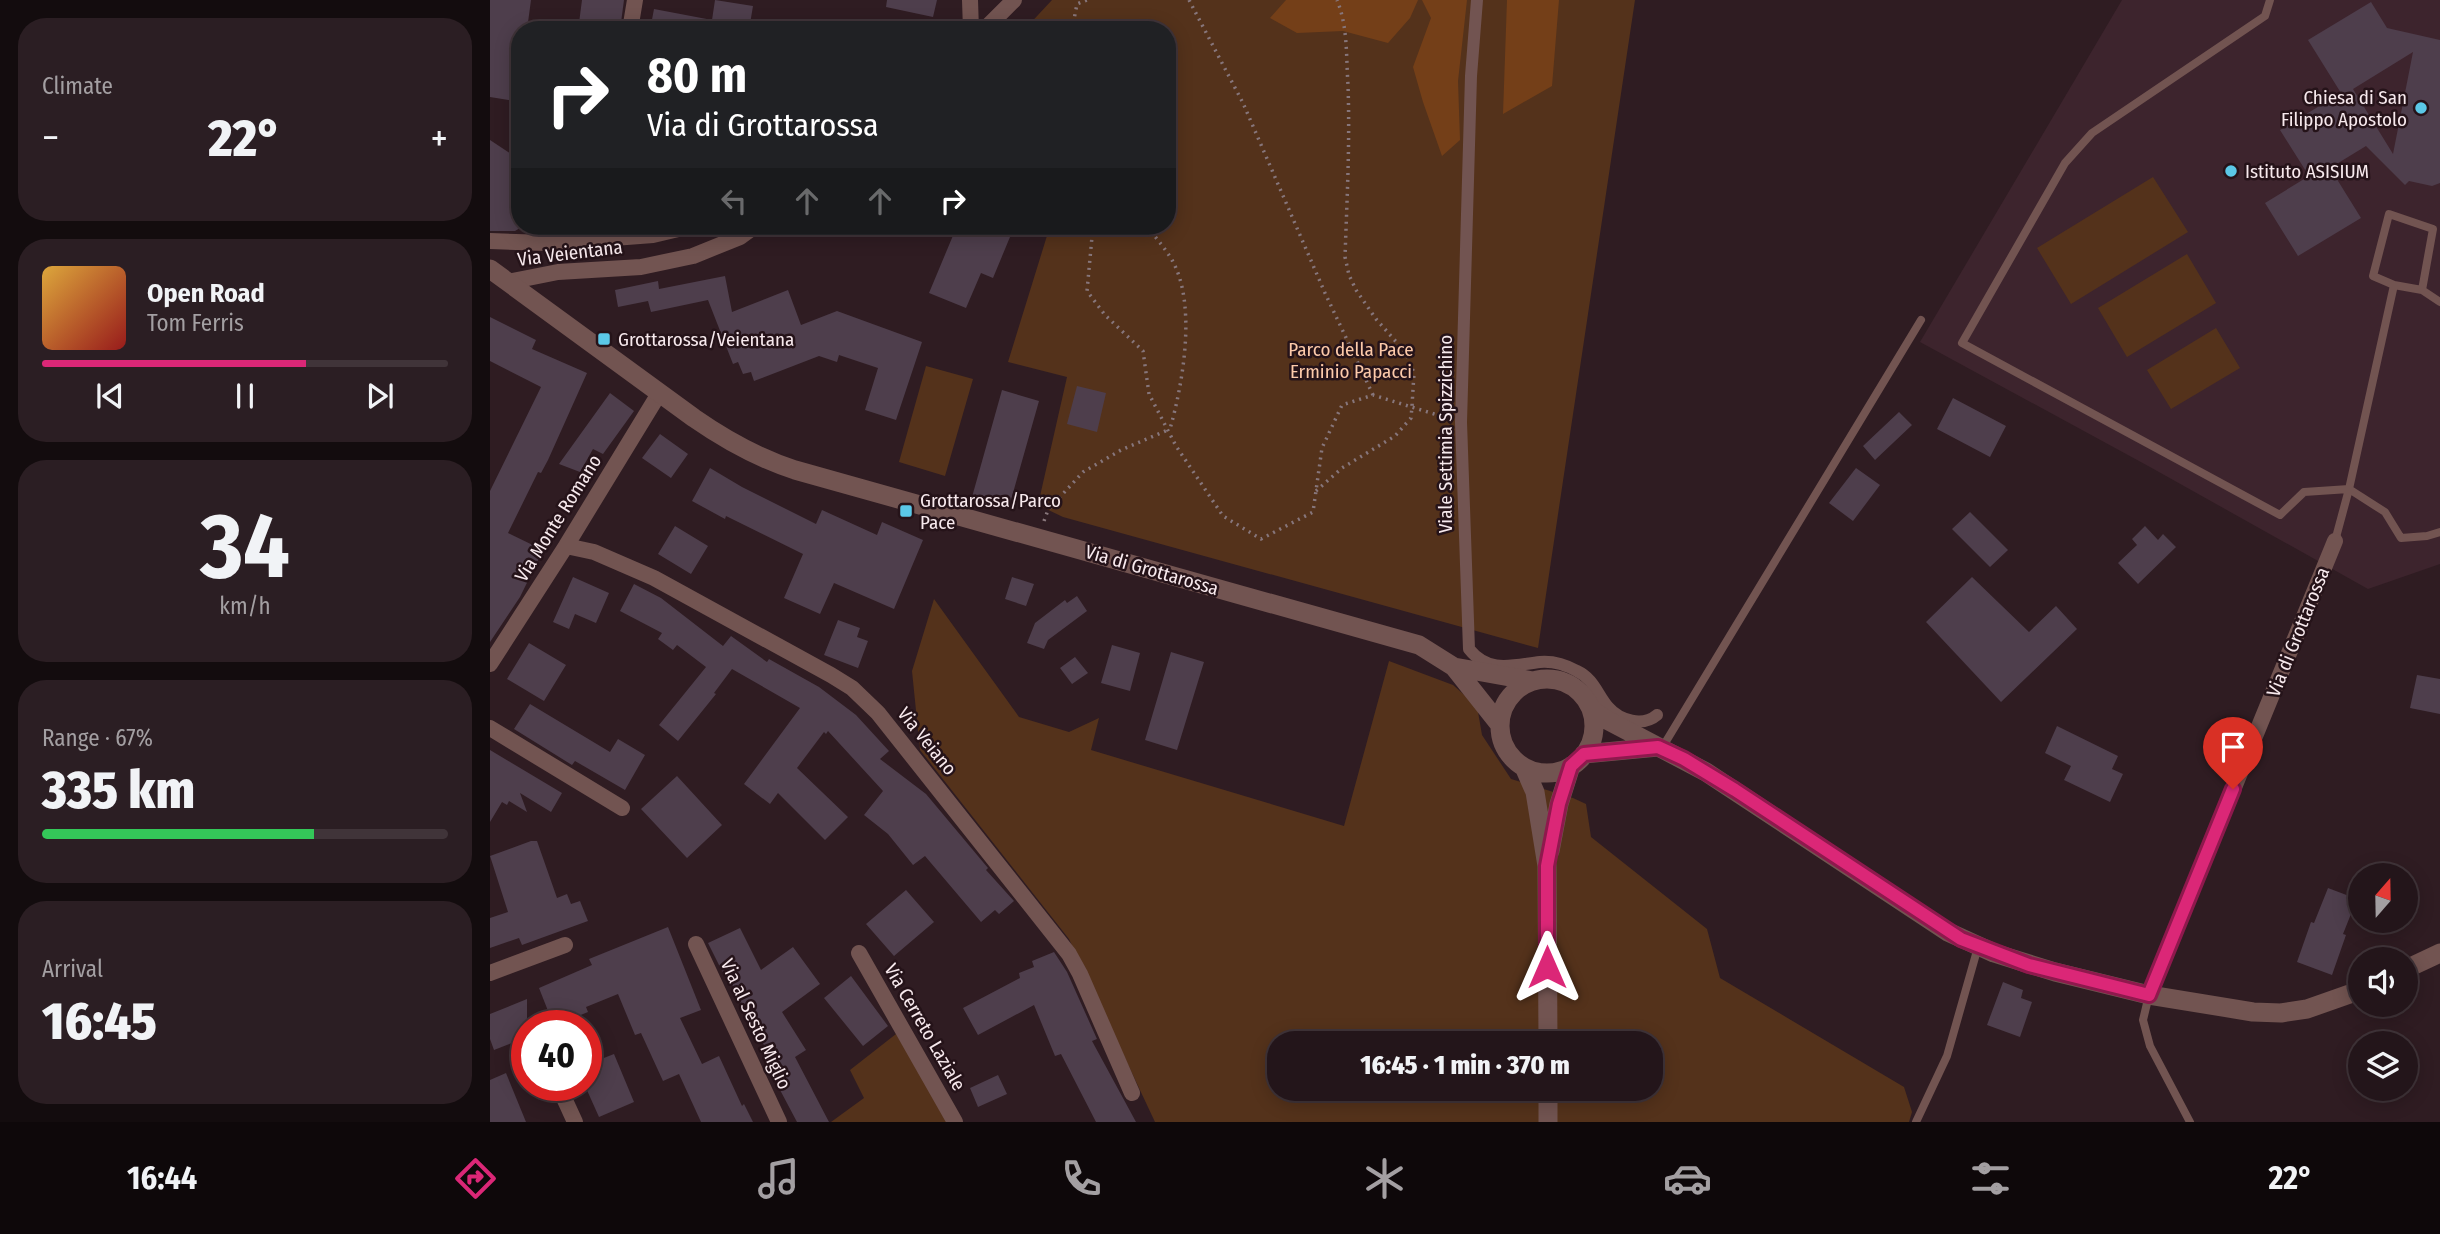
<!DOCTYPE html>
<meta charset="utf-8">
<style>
:root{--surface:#23151a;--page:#2b1e23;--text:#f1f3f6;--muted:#a39fa2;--line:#403439;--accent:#db2777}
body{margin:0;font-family:"Fira Sans Condensed",sans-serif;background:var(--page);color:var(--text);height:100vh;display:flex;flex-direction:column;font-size:26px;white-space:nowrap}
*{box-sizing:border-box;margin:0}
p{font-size:23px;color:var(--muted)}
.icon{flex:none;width:38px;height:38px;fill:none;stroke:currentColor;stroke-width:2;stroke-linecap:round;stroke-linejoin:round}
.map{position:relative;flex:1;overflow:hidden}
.details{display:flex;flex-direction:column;gap:18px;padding:18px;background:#130c0e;width:490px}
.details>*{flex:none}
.hud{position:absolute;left:21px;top:21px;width:665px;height:214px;border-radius:28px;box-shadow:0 4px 18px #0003,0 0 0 2px var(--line);background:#202124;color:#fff;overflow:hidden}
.needle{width:46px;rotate:20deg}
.fabs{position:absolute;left:1858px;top:863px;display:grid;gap:14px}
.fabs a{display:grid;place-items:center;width:70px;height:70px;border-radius:50%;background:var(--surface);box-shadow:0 4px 18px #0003,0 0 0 2px var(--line);font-size:35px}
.speed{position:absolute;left:21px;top:1010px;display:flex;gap:14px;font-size:35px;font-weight:700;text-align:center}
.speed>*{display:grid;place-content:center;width:91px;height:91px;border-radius:50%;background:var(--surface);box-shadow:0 4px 18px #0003,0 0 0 2px var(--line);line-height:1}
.speed .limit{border:10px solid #d22;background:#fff;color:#111}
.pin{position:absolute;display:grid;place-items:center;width:60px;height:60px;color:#fff;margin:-72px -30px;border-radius:50% 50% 50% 0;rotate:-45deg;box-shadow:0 0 7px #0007}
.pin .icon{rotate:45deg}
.me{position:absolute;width:77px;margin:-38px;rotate:0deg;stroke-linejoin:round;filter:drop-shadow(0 0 5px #0008)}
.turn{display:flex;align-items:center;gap:24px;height:147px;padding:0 21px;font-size:32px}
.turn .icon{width:91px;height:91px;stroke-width:2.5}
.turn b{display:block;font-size:49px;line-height:60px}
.lanes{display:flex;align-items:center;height:66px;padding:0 21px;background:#0003;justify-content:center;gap:35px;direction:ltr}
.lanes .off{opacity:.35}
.big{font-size:52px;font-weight:800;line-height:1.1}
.details .tile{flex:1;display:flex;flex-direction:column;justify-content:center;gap:10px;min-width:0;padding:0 24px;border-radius:28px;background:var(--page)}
.details .dial{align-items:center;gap:0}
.dial b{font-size:91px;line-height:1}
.song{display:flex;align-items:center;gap:21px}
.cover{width:84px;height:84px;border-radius:10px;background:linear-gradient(135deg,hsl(40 70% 55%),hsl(0 70% 35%))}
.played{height:7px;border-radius:4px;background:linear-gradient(90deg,var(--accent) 65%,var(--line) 65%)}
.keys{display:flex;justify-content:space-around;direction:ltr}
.heat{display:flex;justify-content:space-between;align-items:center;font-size:38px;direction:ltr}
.charge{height:10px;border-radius:5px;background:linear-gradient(90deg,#34c759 67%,var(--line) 0)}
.trip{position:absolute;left:777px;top:1031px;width:396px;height:70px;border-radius:28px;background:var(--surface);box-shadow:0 4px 18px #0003,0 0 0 2px var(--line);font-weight:800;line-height:70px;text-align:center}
.tabs{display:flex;height:112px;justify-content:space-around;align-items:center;background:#0e080a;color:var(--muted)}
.tabs .icon{width:49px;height:49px}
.tabs .active{color:var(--accent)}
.tabs b{font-size:32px;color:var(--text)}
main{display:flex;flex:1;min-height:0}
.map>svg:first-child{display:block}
.built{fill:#3d242d}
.green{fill:#54321b;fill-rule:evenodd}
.forest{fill:#743f18}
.building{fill:#4e3e4c;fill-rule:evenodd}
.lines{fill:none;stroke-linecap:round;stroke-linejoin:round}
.path{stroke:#87767b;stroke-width:3.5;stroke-dasharray:2 5;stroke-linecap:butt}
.service{stroke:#725451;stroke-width:8}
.pedestrian{stroke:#725451;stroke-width:12}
.minor{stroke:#725451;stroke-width:16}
.tertiary{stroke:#725451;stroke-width:19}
.route-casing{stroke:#8e194d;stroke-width:18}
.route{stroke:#db2777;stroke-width:12}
.poi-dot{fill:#5bc8e7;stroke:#251319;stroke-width:2.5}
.labels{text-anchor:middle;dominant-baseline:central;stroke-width:5;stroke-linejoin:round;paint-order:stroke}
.poi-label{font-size:19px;fill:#f7e9ed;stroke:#251319;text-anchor:start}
.street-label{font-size:19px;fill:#f7e9ed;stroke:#251319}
.park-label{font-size:19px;fill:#fdcaaa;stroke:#251319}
</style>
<main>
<section class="details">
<div class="tile"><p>Climate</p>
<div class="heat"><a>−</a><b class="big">22°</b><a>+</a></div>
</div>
<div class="tile">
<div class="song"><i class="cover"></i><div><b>Open Road</b><p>Tom Ferris</p></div></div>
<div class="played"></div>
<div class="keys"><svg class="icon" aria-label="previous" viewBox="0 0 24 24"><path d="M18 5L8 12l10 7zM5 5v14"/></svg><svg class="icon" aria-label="pause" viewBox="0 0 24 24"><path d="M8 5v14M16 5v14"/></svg><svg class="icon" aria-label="next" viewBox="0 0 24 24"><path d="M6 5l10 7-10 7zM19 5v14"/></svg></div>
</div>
<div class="tile dial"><b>34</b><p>km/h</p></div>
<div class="tile"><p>Range · 67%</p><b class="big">335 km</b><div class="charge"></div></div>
<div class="tile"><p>Arrival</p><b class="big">16:45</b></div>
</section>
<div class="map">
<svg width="1950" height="1122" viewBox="0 0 1950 1122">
<rect width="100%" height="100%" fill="#2f1c22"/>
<path class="built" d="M 1632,0 L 1950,0 L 1950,564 L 1878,589 L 1660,467 L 1430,342 Z"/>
<path class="green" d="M 562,0 L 1145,0 L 1048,648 L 573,517 L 548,505 L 577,377 L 518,362 L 560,226 L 677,226 L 677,30 L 534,30 Z
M 1663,177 L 1698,232 L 1581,304 L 1547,248 Z
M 1697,254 L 1726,303 L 1637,357 L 1608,308 Z
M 1726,328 L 1750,368 L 1681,409 L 1657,370 Z
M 436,366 L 483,379 L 455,476 L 409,462 Z
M 444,599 L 529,717 L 579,732 L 609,718 L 601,750 L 854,826 L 899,661 L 963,685 L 987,706 L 992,735 L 1021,779 L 1083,798 L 1096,804 L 1101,837 L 1217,929 L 1230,978 L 1414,1087 L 1422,1112 L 1419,1122 L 665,1122 L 579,939 L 430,750 L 422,671 ZM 789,1043 L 1160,1043 L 1160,1088 L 789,1088 Z
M 406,1034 L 459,1122 L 341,1122 L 374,1098 L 360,1070 Z"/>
<path class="forest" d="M 796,0 L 928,0 L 920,18 L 898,43 L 853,31 L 807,33 L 780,18 Z
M 932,0 L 977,0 L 968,81 L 970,140 L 952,156 L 933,102 L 923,67 L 941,18 Z
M 1017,0 L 1069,0 L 1062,86 L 1013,114 Z"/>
<path class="building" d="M 0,0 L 41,0 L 37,30 L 30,30 L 30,71 L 25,101 L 0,97 Z
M 92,0 L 134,0 L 130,30 L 89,23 Z
M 225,0 L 263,6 L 259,30 L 160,30 L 164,9 L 222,20 Z
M 397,0 L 447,0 L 443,17 L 396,7 Z
M 1881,2 L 1897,28 L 1950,40 L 1950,183 L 1942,186 L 1919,181 L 1915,185 L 1876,146 L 1840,168 L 1871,218 L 1808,256 L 1775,203 L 1819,176 L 1790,130 L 1851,93 L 1818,40 ZM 1923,52 L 1903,154 L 1863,89 Z
M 0,140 L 30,160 L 30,228 L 25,231 L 0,231 Z
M 467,226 L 492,226 L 520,237 L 503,278 L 491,273 L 476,308 L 439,293 Z
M 235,276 L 242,312 L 298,290 L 311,325 L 347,311 L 432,342 L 406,420 L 375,410 L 388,368 L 349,355 L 347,362 L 329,356 L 264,381 L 261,372 L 253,374 L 248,362 L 243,364 L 218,300 L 161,312 L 158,301 L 128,307 L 125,290 L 168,281 L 169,289 Z
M 0,317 L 46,340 L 42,349 L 97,373 L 58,460 L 51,473 L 48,472 L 18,533 L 53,550 L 30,597 L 0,642 L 0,491 L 51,387 L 0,361 Z
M 587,386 L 616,393 L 607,432 L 577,424 Z
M 512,390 L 549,401 L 519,507 L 482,497 Z
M 120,393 L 144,411 L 113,454 L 103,449 L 90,472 L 69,464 Z
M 1463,398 L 1516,426 L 1500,457 L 1447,429 Z
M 1409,412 L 1422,425 L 1385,460 L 1373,446 Z
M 170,434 L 198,454 L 181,478 L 152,458 Z
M 220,468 L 252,487 L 326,524 L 332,510 L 387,535 L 392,522 L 433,540 L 404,609 L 344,583 L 330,614 L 294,598 L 313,554 L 236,516 L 235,519 L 202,501 Z
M 1366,468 L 1390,485 L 1363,521 L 1339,503 Z
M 1480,512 L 1518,550 L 1500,567 L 1462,529 Z
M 185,526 L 218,546 L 201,574 L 168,554 Z
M 1655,526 L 1668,540 L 1673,534 L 1686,547 L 1648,584 L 1628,563 L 1647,545 L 1642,539 Z
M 83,577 L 119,593 L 106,623 L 85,614 L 79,629 L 63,622 Z
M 522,577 L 544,584 L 536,606 L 515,599 Z
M 1482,577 L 1539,632 L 1566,606 L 1587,629 L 1511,702 L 1436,622 Z
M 144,584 L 171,598 L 233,646 L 241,636 L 277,662 L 279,659 L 329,687 L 366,715 L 399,751 L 390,759 L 436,794 L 498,868 L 496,870 L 524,901 L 509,914 L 505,910 L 491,922 L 435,856 L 423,865 L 398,834 L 374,815 L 393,791 L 338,731 L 336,734 L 334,732 L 307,768 L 358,817 L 335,840 L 288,793 L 280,804 L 254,784 L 310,708 L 242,669 L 224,693 L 226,694 L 188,741 L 169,725 L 216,667 L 187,645 L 183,650 L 168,639 L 172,633 L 130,611 Z
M 587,596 L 597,611 L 558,640 L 554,649 L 537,643 L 545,623 L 575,600 L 577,603 Z
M 348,620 L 370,628 L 367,637 L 378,641 L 368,668 L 334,655 Z
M 39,643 L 76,665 L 54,701 L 17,679 Z
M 622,645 L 650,653 L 640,691 L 611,683 Z
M 681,652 L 714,662 L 687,750 L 655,740 Z
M 585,657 L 598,673 L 582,684 L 570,668 Z
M 1927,675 L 1950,679 L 1950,714 L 1920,708 Z
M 40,704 L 120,752 L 128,739 L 155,755 L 135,790 L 85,761 L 82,765 L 24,729 Z
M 1567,726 L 1628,756 L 1622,769 L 1633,774 L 1620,802 L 1574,780 L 1581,766 L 1555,753 Z
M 0,750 L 72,793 L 61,812 L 30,793 L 37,812 L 19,801 L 17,805 L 12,802 L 0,822 Z
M 187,776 L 232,825 L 197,858 L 151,809 Z
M 41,841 L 47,841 L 67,898 L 77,894 L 81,904 L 90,901 L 98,921 L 32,945 L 29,938 L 0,948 L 0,918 L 18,912 L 0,856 Z
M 1838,888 L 1867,899 L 1853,934 L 1856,935 L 1842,975 L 1807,962 L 1821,922 L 1824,923 Z
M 416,890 L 444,922 L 404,956 L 376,924 Z
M 178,927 L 211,1010 L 190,1018 L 212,1064 L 229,1056 L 252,1106 L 254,1104 L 263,1122 L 211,1122 L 189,1074 L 173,1081 L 151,1033 L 145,1035 L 128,994 L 96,1007 L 98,1012 L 64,1026 L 49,988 L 102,965 L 99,959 Z
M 250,928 L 271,970 L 303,947 L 330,984 L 292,1012 L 316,1050 L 305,1057 L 339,1122 L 307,1122 L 289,1088 L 297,1083 L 257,1017 L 241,982 L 238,983 L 218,943 Z
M 564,952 L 577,972 L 607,1039 L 602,1041 L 646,1122 L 606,1122 L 571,1054 L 565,1056 L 544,1005 L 488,1035 L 473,1008 L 530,978 L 529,973 L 544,967 L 542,961 Z
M 361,976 L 398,1026 L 373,1046 L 334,998 Z
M 1513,982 L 1533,990 L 1531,998 L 1542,1002 L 1530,1037 L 1497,1025 Z
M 37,999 L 37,1037 L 4,1050 L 0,1039 L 0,1014 Z
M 124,1054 L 144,1102 L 109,1117 L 96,1088 L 96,1065 Z
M 16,1073 L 36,1122 L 0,1122 L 0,1080 Z
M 508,1075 L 517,1094 L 488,1107 L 480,1088 Z"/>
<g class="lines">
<path class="path" d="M 699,0 L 753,103 L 835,293 L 883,395
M 582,30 L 587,4 L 597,0
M 603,226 L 597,291 L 615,315 L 653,351 L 659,394 L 686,446 L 733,516 L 771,539 L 823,512 L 832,448 L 852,405 L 883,395 L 957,418
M 657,226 C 665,237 675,248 682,260 C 707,304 693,383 680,429
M 826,491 L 852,468 L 905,436 L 921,418 L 922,406 L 924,373 L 916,353 L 886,319 L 866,290 L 859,275 L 855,257 C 857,199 860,143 858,85 C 856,56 858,27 847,0
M 554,521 L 558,510 L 593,472 L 631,450 L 678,430"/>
<path class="service" d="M 1780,0 L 1775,16 L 1602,133 L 1575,163 L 1472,343 L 1790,515 L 1814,492 L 1859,489 L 1895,512 L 1911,538 L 1937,536 L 1950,532
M 1932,290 L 1950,302
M 1845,541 L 1859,489 L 1904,285 L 1883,276 L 1899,214 L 1943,229 L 1932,290 L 1904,285
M 1172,748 L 1431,320
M 1659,995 L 1653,1020 L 1660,1046 L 1700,1122
M 1426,1122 L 1457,1056 L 1488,947"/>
<path class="pedestrian" d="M 987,0 L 981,76 L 971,422 L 979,649 C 999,674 1023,665 1050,662 C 1062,661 1076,665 1087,671 C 1104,679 1107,694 1118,707 C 1130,721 1153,727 1167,715"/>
<path class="minor" d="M 480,0 L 481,30
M 140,30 L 145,0
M 494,30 L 524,0
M 0,241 L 57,243 L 163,235 L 201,226
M 18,282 L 68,272 L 151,267 L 203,256 L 250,237 L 265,226
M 76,546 L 104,552 L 164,578 L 341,675 L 362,688 L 388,713 L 579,954 L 590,974 L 642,1093
M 0,664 L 76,546 L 170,392
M 0,728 L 132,808
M 206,944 L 289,1122
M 369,953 L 465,1122
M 0,973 L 75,945
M 1659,995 L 1845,541
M 68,1085 L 85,1122"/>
<path class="tertiary" d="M 0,269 L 204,418 C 237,441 268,458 305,470 L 929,645 L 964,667 L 1010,725
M 964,667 L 1043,681
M1010 726a47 47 0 1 1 94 0a47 47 0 1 1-94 0Z
M 1101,709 L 1117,720 L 1216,772 L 1458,932 L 1504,953 L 1565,972 L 1659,995 L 1763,1012 L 1791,1013 L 1817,1009 L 1871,990
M 1094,754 L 1168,747
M 1034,767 L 1045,792 L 1057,866 L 1058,1043
M 1060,851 L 1069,804 L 1081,766
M 1916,969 L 1950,953
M 1058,1122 L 1058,1088"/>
</g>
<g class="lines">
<defs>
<path id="route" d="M 1057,967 L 1057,866 L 1069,804 L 1081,766 L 1094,754 L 1168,747 L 1194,759 L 1245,790 L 1471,939 L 1539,965 L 1659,995 L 1743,789"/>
</defs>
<use href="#route" class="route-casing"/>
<use href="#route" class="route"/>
</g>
<g class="poi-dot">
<circle cx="1931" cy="108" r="7"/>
<circle cx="1741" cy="171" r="7"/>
<rect x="107" y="332" width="14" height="14" rx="3.5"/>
<rect x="409" y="504" width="14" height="14" rx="3.5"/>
</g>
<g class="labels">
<g class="poi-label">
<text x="1917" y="97" text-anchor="end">Chiesa di San<tspan x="1917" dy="22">Filippo Apostolo</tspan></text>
<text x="1755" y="171">Istituto ASISIUM</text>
<text x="128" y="339">Grottarossa/Veientana</text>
<text x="430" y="500">Grottarossa/Parco<tspan x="430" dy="22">Pace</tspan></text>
</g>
<g class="street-label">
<text transform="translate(80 253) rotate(-7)">Via Veientana</text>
<text transform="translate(955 434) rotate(-90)">Viale Settimia Spizzichino</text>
<text transform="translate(68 518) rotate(-58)">Via Monte Romano</text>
<text transform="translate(662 570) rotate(16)">Via di Grottarossa</text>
<text transform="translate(1808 632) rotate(-68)">Via di Grottarossa</text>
<text transform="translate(437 741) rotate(51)">Via Veiano</text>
<text transform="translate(266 1024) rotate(65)">Via al Sesto Miglio</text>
<text transform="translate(435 1027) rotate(60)">Via Cerreto Laziale</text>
</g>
<g class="park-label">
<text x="861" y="349">Parco della Pace<tspan x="861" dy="22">Erminio Papacci</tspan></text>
</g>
</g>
</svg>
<div class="fabs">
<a><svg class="needle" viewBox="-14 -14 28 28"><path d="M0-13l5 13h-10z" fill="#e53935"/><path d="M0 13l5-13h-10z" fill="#a39fa2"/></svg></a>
<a><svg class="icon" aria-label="sound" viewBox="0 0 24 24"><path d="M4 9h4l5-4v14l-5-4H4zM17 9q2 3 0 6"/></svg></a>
<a><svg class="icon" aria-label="layers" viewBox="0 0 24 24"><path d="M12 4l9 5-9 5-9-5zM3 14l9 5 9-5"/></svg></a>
</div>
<div class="speed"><div class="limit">40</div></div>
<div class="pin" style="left:1743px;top:789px;background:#d93025"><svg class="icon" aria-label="arrive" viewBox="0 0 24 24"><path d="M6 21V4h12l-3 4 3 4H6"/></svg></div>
<svg class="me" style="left:1057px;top:967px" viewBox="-20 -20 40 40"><path d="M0-17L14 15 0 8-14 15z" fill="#db2777" stroke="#fff" stroke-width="4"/></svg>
<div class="trip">16:45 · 1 min · 370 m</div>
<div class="hud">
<div class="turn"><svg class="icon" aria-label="right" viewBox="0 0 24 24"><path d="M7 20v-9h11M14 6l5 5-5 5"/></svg><div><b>80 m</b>Via di Grottarossa</div></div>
<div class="lanes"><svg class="icon off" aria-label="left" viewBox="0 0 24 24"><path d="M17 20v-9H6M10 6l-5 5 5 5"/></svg><svg class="icon off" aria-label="ahead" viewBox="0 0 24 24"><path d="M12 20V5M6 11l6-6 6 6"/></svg><svg class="icon off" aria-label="ahead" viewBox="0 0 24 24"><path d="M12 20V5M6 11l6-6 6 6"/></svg><svg class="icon" aria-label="right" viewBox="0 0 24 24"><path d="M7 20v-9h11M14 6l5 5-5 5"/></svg></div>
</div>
</div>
</main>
<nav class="tabs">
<b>16:44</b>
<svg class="icon active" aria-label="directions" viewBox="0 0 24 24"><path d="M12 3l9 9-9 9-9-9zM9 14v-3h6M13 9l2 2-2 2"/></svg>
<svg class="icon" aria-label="music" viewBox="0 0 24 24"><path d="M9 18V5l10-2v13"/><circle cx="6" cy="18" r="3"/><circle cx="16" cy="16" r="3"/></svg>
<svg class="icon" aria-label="phone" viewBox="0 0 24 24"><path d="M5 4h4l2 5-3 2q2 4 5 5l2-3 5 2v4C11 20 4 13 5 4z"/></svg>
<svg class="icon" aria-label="climate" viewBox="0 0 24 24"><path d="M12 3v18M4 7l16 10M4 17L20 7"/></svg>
<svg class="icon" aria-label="car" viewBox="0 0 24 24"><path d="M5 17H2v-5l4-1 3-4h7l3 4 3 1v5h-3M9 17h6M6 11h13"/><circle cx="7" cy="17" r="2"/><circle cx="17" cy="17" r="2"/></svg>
<svg class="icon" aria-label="filters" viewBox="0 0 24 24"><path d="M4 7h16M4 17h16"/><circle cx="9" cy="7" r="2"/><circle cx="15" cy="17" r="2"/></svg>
<b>22°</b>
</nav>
